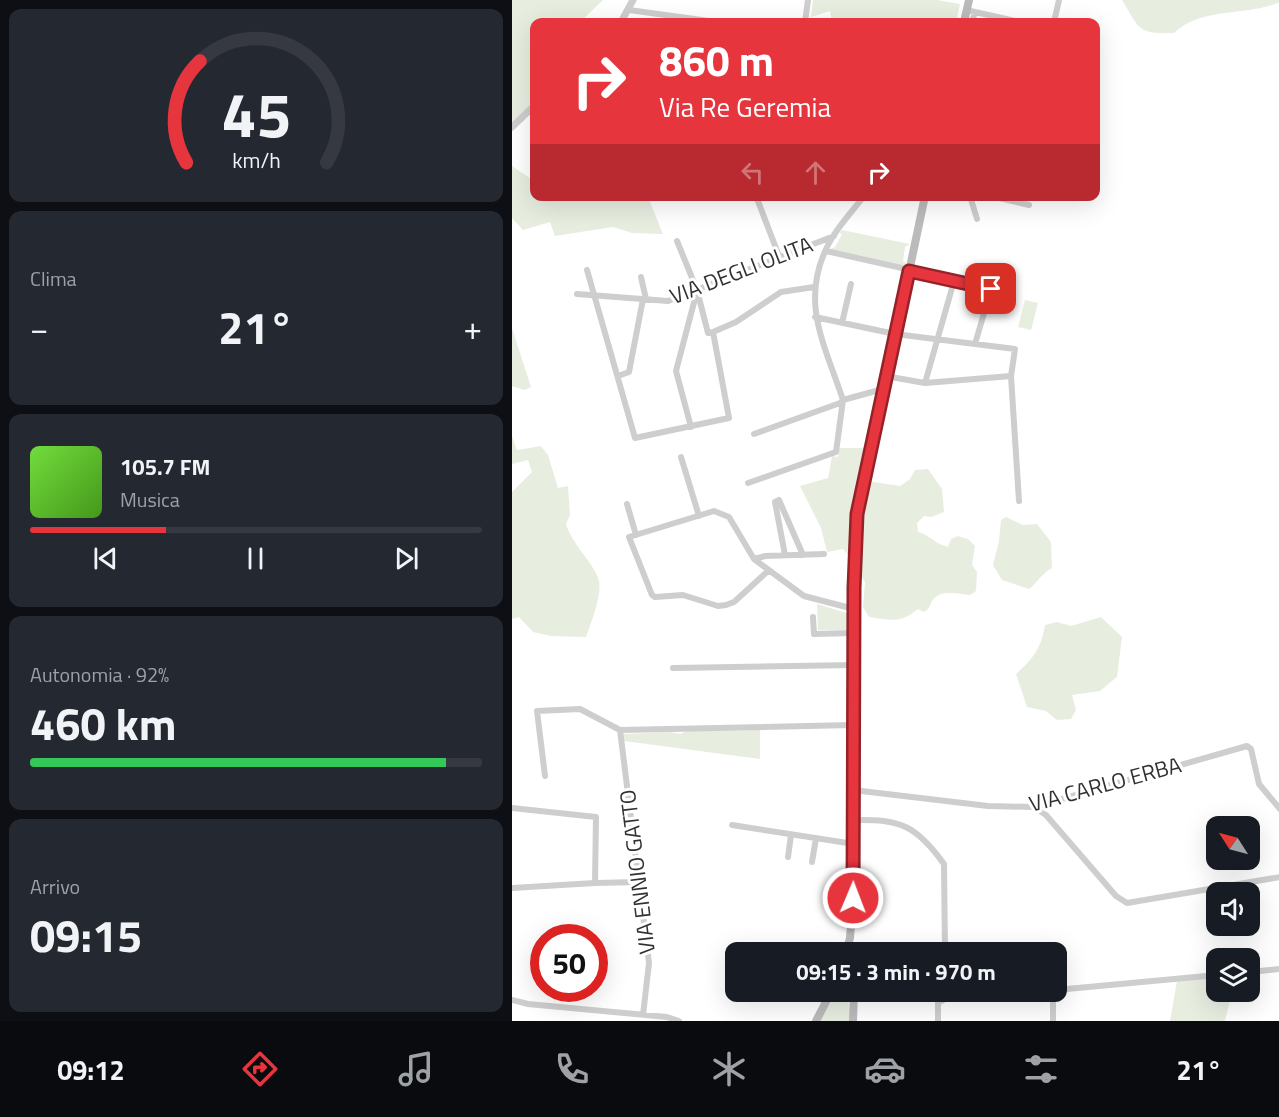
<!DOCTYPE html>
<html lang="it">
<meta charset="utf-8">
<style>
:root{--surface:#171b24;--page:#242831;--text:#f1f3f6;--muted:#9ea1a6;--line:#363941;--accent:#e6353d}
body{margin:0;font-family:"Titillium Web",sans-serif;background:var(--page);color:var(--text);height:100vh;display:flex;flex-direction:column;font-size:22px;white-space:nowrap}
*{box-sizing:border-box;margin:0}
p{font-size:20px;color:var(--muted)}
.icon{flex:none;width:33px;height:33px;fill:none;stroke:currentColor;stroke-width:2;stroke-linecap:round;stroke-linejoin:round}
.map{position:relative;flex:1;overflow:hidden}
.details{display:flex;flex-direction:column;gap:9px;padding:9px;background:#0d0f14;width:512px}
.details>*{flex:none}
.top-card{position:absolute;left:18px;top:18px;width:570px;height:183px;border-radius:12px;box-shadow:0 6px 24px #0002;background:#e6353d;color:#fff;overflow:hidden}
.needle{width:39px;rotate:306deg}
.fabs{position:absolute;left:694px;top:816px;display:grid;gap:12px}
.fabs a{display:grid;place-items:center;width:54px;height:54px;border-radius:12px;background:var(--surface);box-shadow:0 6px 24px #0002;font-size:30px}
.speed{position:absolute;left:18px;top:924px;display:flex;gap:12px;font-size:30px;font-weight:700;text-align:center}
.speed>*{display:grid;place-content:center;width:78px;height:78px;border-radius:50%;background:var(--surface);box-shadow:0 6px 24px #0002;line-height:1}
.speed .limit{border:9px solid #d22;background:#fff;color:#111}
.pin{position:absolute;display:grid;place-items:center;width:51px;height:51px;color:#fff;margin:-26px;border-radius:12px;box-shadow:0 3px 9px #0006}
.me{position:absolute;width:66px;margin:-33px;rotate:1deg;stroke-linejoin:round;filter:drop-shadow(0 0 4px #0008)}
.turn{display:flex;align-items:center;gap:21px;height:126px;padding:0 30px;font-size:27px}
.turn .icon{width:78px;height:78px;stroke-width:2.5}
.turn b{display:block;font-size:42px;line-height:51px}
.lanes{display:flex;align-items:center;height:57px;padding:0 30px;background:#0003;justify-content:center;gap:30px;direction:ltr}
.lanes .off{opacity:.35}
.big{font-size:45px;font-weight:700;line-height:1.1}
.details .card{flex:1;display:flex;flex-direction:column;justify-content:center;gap:9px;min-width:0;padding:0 21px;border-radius:12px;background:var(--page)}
.details .dial{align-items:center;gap:0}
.dial svg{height:156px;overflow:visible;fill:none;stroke:var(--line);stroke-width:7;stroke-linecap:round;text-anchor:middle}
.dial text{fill:var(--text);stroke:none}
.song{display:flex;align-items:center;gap:18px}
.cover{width:72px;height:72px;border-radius:9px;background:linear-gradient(135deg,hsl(100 70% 55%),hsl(100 70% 35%))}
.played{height:6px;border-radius:3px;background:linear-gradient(90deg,var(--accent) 30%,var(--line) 30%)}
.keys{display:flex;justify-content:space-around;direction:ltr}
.heat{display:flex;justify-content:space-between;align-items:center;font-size:33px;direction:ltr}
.charge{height:9px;border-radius:4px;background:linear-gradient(90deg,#34c759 92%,var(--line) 0)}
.trip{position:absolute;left:213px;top:942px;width:342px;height:60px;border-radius:12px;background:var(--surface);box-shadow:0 6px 24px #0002;font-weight:700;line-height:60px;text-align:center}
.dock{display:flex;height:96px;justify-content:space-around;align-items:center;background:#090b0e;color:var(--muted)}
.dock .icon{width:42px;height:42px}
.dock .current{color:var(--accent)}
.dock b{font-size:27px;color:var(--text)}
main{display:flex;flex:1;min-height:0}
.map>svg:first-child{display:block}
.green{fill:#e7eee0}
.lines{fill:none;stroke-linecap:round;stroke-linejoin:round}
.minor{stroke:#cecece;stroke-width:6}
.tertiary{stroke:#cecece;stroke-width:7}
.secondary{stroke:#bbb;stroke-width:8}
.route-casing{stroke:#962228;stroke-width:15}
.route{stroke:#e6353d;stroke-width:10}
.labels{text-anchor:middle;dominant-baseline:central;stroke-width:6;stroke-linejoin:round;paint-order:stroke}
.street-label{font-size:22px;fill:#313131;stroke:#fff}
</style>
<main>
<section class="details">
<div class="card dial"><svg viewBox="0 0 100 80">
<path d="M14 69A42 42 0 1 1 86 69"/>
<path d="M14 69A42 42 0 0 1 21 17" stroke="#e6353d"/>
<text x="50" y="56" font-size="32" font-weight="700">45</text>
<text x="50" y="72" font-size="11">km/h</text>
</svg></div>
<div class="card"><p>Clima</p>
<div class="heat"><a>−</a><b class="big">21°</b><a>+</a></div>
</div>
<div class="card">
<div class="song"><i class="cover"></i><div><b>105.7 FM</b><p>Musica</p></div></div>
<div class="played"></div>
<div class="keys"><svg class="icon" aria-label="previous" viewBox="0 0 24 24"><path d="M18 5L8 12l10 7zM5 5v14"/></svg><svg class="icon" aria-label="pause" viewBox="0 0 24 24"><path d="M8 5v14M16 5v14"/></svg><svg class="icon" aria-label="next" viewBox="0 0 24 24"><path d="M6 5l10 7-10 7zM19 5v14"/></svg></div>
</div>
<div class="card"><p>Autonomia · 92%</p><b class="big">460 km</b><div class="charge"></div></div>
<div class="card"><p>Arrivo</p><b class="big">09:15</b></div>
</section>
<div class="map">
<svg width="768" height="1021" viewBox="0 0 768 1021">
<rect width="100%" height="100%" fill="#fff"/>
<path class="green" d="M 0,0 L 91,0 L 68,22 L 22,22 L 22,102 L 0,124 Z
M 301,0 L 425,0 L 448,4 L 444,22 L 320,22 L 318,11 L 299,17 Z
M 610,0 L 767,0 L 768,2 C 734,17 691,6 662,33 C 626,34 628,30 610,0 Z
M 0,166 L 22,181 L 22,196 L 136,197 L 151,234 L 120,233 L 101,227 L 43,236 L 38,222 L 11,230 L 0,218 Z
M 330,230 L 398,244 L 393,247 L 391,261 L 394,263 L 393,266 L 318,249 L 323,247 L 330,234 L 327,233 Z
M 513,300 L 526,303 L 519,330 L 506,327 Z
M 0,328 L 19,387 L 12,390 L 0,386 Z
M 0,436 L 5,450 L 29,446 L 36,455 L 46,488 L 56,486 L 58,515 L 54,524 C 60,545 83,564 87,581 C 90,595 79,623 74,637 L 39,636 L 21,632 L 7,617 L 0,619 L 0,492 L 20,472 L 16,460 L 0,464 Z
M 327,448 L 352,448 L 342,515 L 339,516 L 338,557 L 331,549 L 315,552 L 309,528 L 288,486 L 316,478 L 320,456 L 326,457 Z
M 416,469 L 430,489 L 432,512 L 419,517 L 412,516 L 405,523 L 406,532 C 420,536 421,543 436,547 L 439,539 L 446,536 L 456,539 L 463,546 L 460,565 L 465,572 L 464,591 L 458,595 C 446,594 428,589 420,601 C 417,606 418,609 412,612 L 406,609 C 388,624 379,620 357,617 L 351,607 L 353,582 L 346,573 L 348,527 L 355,481 L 388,486 L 398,479 L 403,470 Z
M 494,517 L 511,525 L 525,524 L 539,542 L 540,568 C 530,573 526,582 517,589 L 490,580 L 481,565 L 487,541 L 489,520 Z
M 305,604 L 338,614 L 337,630 L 306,630 Z
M 589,617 L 610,637 L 605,677 L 588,691 L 560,695 L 564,710 L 559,719 L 545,720 L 534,711 L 515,707 L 504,674 C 522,658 529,648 533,625 L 545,622 L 559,626 Z
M 248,730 L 248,759 L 112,741 L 111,734 L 158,732 L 168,734 L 175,731 Z
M 705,977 L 705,992 L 720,992 L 713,1021 L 658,1021 L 665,981 Z
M 322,992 L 336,992 L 338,1021 L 306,1021 Z"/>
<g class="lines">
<path class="minor" d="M 117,10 L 197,21 L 240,22
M 454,10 L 508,22
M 293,22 L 296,0
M 460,22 L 463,12
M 542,22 L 547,0
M 244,196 L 267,256
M 352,196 C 340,212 325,227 316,245 C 287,302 313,345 331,400 L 371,389
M 458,196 L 465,219
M 479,196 L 517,205
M 314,251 L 488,290
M 75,270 L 123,438 L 217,418 L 201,332 L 196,333 L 185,290 L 165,241
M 129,277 L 134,299
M 65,294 L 156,301 L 322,236
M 303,317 L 383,334 L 503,349 L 499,376 L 507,501
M 330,323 L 339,284
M 201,332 L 224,322 L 269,292 L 302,287
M 463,344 L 479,289
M 106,376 L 117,372 L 131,299
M 373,376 L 413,383 L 499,376
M 413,383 L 442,281
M 179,427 L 164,371 L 185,291
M 242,434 L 328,403 L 331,400
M 169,457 L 187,516
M 236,483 L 324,452 L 331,400
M 115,504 L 124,535
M 273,555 L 263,502 L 267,500 L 291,555
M 242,559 L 253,556 L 312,554
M 257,570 L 222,602 L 214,605 L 206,606 L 171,595 L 143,597 L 140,595 L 117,537 L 202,511 L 217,517 L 242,559 L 292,596 L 342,609
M 301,617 L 302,634 L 342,633
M 161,668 L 342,665
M 108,730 L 137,963 L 131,1015
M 33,776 L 25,711 L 68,709 L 108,730 L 341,725
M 341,790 L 476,806 L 522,807 L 735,746 L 739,749 L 747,784 L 768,809
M 522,807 L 534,815 L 604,896 L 615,903 L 768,877
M 0,808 L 84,817 L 83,883 L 0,888
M 342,820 C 388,819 404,825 432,864 L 433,952
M 220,825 L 342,844
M 276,857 L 279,835
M 300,862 L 304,838
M 83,883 L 127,882
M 738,972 L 768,969
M 544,990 L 705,975
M 435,998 L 439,999 L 524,992
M 0,1000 L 16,1004 L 155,1017 L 167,1021
M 426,1020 L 426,1003 L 435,998 L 433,992
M 541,1021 L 541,992"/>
<path class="tertiary" d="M 109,22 L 121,0
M 0,127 L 22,106"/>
<path class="secondary" d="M 452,22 L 457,0
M 334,952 L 338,938 L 341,898 L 342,588 L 346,514 L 413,196
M 304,1021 L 319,992
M 341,1021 L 342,992"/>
</g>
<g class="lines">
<defs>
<path id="route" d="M 341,898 L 342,588 L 345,514 L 397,271 L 479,289"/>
</defs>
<use href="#route" class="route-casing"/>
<use href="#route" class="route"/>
</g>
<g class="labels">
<g class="street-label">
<text transform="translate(229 270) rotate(-21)">VIA DEGLI OLITA</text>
<text transform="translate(593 784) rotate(-15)">VIA CARLO ERBA</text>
<text transform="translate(125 872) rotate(-97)">VIA ENNIO GATTO</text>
</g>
</g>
</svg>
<div class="fabs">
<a><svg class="needle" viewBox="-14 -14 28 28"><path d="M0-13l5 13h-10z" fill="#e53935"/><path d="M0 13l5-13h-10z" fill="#9ea1a6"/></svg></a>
<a><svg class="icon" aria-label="sound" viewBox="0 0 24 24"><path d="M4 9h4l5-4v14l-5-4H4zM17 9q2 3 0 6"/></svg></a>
<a><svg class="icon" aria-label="layers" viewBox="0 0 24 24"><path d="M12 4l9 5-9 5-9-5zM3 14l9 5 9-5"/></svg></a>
</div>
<div class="speed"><div class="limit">50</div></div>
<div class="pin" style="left:479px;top:289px;background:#d93025"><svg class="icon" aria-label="arrive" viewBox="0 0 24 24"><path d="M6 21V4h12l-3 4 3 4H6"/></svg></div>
<svg class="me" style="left:341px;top:898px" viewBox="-20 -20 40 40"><circle r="17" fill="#e6353d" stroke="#fff" stroke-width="3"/><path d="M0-11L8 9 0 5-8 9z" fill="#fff"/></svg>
<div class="trip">09:15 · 3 min · 970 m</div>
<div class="top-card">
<div class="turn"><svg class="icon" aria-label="right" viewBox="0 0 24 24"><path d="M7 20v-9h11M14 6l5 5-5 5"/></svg><div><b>860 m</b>Via Re Geremia</div></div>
<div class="lanes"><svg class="icon off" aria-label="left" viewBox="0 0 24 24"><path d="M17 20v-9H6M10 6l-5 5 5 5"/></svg><svg class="icon off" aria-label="ahead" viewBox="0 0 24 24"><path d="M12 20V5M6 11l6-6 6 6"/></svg><svg class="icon" aria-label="right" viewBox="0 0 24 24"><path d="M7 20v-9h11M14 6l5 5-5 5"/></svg></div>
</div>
</div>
</main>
<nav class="dock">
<b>09:12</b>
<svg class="icon current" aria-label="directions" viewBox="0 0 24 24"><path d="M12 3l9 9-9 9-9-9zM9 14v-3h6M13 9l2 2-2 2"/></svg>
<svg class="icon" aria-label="music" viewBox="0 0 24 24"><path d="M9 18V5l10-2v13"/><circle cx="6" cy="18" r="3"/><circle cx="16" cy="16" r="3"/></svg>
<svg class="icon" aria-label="phone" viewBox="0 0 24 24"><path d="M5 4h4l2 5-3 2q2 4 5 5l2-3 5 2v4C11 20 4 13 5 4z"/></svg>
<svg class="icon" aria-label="climate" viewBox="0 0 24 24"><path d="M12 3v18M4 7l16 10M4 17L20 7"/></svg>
<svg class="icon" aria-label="car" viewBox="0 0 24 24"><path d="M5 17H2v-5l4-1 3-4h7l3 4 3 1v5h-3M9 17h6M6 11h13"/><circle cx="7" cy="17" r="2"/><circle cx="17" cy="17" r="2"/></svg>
<svg class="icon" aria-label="filters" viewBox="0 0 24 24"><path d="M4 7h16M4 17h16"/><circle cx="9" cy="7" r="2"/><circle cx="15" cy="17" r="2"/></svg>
<b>21°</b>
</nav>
